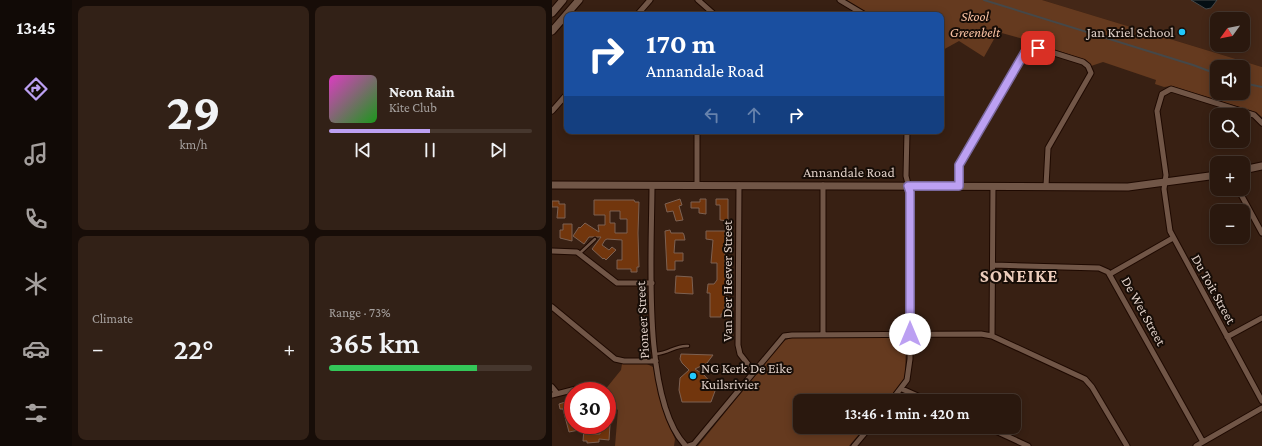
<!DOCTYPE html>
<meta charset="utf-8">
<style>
:root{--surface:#2a180e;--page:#322117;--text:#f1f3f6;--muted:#a5a09e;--line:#46372e;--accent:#bca0f2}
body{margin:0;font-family:"Crimson Pro",serif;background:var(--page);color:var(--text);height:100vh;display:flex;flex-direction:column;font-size:15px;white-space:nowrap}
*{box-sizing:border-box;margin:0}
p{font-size:13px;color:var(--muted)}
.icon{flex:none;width:22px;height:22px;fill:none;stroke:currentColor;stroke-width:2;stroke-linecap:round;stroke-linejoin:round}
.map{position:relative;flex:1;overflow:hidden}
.side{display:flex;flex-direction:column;gap:6px;padding:6px;background:#170d08;width:480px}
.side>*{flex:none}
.guide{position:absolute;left:12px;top:12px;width:380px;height:122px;border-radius:8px;box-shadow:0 2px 10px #0003,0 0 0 1px var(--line);background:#1a4fa0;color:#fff;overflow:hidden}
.needle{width:26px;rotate:237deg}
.buttons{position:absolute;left:658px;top:12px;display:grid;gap:8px}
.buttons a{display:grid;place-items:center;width:40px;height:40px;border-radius:8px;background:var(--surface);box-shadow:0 2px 10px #0003,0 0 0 1px var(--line);font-size:20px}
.speed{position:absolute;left:12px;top:382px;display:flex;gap:8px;font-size:20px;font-weight:700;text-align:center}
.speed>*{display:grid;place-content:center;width:52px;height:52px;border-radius:50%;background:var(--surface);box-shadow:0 2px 10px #0003,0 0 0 1px var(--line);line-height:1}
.speed .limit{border:6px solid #d22;background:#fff;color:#111}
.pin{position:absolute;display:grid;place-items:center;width:34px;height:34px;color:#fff;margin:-17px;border-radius:8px;box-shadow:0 2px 6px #0006}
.me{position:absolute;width:44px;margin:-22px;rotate:0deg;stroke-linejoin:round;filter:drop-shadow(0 0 3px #0008)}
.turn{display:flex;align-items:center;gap:14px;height:84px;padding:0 16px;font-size:18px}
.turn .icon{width:52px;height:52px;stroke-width:2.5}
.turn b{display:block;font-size:28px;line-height:34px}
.lanes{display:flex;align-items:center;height:38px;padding:0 16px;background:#0003;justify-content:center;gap:20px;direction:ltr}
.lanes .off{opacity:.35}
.big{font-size:30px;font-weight:600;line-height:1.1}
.side .card{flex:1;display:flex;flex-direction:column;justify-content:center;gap:6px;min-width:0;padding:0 14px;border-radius:8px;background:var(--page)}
.side .dial{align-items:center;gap:0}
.dial b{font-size:52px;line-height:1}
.song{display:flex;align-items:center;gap:12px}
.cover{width:48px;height:48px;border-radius:6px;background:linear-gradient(135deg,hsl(310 70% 55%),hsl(120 70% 35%))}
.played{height:4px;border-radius:2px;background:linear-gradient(90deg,var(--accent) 50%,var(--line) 50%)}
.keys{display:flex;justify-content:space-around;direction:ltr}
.heat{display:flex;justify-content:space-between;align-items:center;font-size:22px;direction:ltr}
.charge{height:6px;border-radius:3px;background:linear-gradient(90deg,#34c759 73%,var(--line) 0)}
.side .tiles{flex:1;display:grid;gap:6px;grid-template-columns:repeat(2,1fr)}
.trip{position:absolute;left:241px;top:394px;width:228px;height:40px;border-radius:8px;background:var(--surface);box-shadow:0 2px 10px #0003,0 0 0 1px var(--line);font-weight:600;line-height:40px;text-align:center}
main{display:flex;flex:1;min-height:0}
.menu{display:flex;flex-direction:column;width:72px;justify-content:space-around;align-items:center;background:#110a06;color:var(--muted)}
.menu .icon{width:28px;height:28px}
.menu .current{color:var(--accent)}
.menu b{font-size:18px;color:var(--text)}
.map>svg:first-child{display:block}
.built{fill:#442717;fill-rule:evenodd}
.green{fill:#653a1f;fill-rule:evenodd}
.water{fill:#040e13;stroke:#454849}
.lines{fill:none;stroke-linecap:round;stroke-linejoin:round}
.stream{stroke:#454849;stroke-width:2}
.building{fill:#72360d;stroke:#7d6152;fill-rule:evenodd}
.service-casing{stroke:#1e0901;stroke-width:4.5}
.minor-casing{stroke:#1e0901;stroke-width:7}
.tertiary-casing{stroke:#1e0901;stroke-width:9}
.service{stroke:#715647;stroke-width:2.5}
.minor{stroke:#715647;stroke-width:5}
.tertiary{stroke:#715647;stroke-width:7}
.route-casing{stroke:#7a689d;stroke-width:10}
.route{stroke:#bca0f2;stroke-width:7}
.poi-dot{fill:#21c9fd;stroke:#170d07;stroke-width:1.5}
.labels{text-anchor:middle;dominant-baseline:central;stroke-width:4;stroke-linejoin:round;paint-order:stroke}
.park-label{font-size:14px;font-style:italic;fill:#f9c1a2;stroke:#170d07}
.poi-label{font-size:14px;fill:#decec6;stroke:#170d07;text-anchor:end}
.street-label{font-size:14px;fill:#decec6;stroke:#170d07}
.district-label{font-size:18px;font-weight:bold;letter-spacing:1px;fill:#ecccbb;stroke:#170d07}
</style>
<main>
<nav class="menu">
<b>13:45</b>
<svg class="icon current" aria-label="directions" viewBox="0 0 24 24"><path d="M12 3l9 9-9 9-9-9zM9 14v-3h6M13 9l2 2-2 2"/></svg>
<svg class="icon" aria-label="music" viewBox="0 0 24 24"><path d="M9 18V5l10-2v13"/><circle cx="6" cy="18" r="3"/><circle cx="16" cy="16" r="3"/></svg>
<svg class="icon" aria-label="phone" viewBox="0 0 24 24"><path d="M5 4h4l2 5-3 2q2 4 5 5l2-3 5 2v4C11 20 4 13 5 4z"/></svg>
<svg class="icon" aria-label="climate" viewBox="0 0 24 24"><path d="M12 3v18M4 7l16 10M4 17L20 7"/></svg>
<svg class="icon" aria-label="car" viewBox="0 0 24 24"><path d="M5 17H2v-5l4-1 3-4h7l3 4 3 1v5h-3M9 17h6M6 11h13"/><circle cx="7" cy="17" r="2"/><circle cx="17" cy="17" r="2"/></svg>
<svg class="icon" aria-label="filters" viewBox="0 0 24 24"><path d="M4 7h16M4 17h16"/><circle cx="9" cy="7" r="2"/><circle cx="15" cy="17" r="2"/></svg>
</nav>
<section class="side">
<div class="tiles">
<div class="card dial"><b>29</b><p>km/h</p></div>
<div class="card">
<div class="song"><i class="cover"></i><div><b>Neon Rain</b><p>Kite Club</p></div></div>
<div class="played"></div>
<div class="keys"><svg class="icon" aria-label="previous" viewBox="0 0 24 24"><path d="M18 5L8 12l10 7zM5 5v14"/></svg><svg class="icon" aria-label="pause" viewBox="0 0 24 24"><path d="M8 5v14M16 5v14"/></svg><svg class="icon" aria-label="next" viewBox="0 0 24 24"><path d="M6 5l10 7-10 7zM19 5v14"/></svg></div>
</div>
<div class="card"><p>Climate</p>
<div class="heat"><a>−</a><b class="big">22°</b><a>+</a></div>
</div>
<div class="card"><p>Range · 73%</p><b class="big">365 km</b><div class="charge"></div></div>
</div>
</section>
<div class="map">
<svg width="710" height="446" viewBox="0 0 710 446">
<rect width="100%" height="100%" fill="#382013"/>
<path class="built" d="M 490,0 L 710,0 L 710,67 ZM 665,19 L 691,19 L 691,45 L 665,45 Z"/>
<path class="green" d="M 295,0 L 490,0 L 710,67 L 710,117 L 704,112 L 620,86 L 612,87 L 603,84 L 604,80 L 551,62 L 539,66 L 534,60 L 486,44 L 479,45 L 475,40 L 446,32 L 432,57 L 407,41 L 389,51 L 389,15 L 320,15 ZM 665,67 L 691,67 L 691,93 L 665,93 Z
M 239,338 L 350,338 L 354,342 L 353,377 L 335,401 L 248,401 L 248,427 L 313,427 L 297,446 L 146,446 L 231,341 Z
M 70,364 L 95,364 L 101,367 L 115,421 L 123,439 L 122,446 L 63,446 L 66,410 L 55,401 L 55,391 L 52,391 L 69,370 Z"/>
<path class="water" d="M 639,0 L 665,0 L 659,8 L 654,9 Z"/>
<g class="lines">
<path class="stream" d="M 432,0 L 641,65 L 665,74
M 691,83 L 710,87"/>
</g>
<path class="building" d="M 128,199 L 130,205 L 127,206 L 131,220 L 124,221 L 121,211 L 115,212 L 113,204 Z
M 148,199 L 154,199 L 154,214 L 147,213 L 147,208 L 139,208 L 139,202 L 148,202 Z
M 164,199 L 176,199 L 176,221 L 168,220 L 168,205 L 164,205 Z
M 42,200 L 82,200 L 83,202 L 87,202 L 86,233 L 87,267 L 85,267 L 85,272 L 79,272 L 79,269 L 65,269 L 65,260 L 70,260 L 70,240 L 55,239 L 53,240 L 50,245 L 57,250 L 60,247 L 64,250 L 54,260 L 52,258 L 51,259 L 40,249 L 49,237 L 37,237 L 32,244 L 21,236 L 27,227 L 28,228 L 33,223 L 47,232 L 46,225 L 53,225 L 53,215 L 42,215 ZM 58,211 L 68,211 L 68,219 L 75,219 L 75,233 L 63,233 L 63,223 L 58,223 Z
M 0,201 L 7,201 L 7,204 L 13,204 L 13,218 L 5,218 L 6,207 L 0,207 Z
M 11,224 L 20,224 L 20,241 L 8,238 L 8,230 L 11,230 Z
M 118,230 L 119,233 L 131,233 L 132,235 L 133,240 L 123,240 L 122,253 L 131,253 L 131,261 L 123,261 L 123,270 L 115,270 L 113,231 Z
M 154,231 L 173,231 L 173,275 L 175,275 L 175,303 L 173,303 L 172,314 L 169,314 L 169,317 L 158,317 L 158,293 L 155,293 L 156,284 L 162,284 L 165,280 L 165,263 L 159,263 L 161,240 L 154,239 Z
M 124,276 L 140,277 L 141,294 L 123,293 Z
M 129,354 L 161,355 L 155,363 L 143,369 L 152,375 L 161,385 L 163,391 L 159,402 L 130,402 L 127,390 L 128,378 L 137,370 L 130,363 L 128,359 Z
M 16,401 L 21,425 L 42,425 L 37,428 L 36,434 L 48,434 L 49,425 L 58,425 L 57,440 L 47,439 L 47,442 L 35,443 L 35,441 L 31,441 L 32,429 L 17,432 L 11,409 L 8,409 L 7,404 Z"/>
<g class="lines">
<defs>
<path id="service" d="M 28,253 L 43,239
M 104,354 C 118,353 123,345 136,346"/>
<path id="minor" d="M 146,0 L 163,15
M 288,0 L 313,15
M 85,15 L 98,0
M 0,111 L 15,94
M 710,123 L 702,115 L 619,89 L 610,94 L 605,111 L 614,175 L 612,189 L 618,231 L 710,401
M 100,185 C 100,249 89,400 134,446
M 145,185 L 145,131
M 187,185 L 186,345 L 188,354 L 202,372
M 407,186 L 407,165 L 410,159 L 473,53 L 483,47 L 531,62 L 536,66 L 539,73 L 496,148 L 494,186
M 686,189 L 710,233
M 0,251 L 25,252 L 65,283 L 100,283
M 441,265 L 547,268 L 556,272 L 651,442
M 558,274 L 621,238
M 0,307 L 63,359 L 72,361 L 104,361
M 271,335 L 271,185
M 440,336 L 441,186
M 675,337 L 710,318
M 0,387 L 5,393
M 350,389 L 377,401
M 0,395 L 28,388 L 41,389
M 339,401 L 355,380 L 358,359 L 358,192 L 354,176 L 355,131
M 435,427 L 476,446
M 136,446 L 142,444 L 232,336 L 240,335 L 429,334 L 440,336 L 533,379 L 540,387 L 575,446
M 302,446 L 318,427
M 644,446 L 710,408"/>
<path id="tertiary" d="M 0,13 L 11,0
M 0,31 L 27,0
M 691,170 L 710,166
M 0,185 L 576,187 L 665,175"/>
</defs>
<use href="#service" class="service-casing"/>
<use href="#minor" class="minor-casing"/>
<use href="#tertiary" class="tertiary-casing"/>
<use href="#service" class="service"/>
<use href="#minor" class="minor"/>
<use href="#tertiary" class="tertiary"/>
</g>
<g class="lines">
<defs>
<path id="route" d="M 358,334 L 358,192 L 356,186 L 407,186 L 407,165 L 410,160 L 473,52 L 478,49 L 486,48"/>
</defs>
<use href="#route" class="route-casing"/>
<use href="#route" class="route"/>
</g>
<g class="poi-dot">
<circle cx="630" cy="32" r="4"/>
<circle cx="141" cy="376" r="4"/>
</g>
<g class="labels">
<g class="park-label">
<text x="423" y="16">Skool<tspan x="423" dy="16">Greenbelt</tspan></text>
</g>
<g class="poi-label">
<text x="622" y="32">Jan Kriel School</text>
<text x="149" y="368" text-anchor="start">NG Kerk De Eike<tspan x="149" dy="16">Kuilsrivier</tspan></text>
</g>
<g class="street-label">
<text x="297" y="172">Annandale Road</text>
<text transform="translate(175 281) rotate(-90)">Van Der Heever Street</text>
<text transform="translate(662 289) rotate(61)">Du Toit Street</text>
<text transform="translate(592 311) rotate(61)">De Wet Street</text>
<text transform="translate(90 320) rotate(-93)">Pioneer Street</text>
</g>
<g class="district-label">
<text x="467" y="276">SONEIKE</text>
</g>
</g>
</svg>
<div class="buttons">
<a><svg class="needle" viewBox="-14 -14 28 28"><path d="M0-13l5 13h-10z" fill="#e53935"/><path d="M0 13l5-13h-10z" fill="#a5a09e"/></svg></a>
<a><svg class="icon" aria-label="sound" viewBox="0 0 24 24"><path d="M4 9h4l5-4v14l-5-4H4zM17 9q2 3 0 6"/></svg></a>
<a><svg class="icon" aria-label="search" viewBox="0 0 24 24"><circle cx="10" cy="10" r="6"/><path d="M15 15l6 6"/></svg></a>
<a>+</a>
<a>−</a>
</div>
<div class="speed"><div class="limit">30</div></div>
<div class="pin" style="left:486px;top:48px;background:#d93025"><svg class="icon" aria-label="arrive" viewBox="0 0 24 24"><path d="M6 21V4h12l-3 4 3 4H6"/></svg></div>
<svg class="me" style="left:358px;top:334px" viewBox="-20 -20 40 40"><circle r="19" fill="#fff"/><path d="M0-13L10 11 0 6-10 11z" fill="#bca0f2"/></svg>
<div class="trip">13:46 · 1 min · 420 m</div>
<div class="guide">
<div class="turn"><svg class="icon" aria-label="right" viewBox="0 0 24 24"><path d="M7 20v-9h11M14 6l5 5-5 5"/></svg><div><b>170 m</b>Annandale Road</div></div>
<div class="lanes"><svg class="icon off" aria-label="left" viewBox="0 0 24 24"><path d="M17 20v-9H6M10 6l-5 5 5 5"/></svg><svg class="icon off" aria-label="ahead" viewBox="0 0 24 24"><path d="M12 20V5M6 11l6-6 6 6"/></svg><svg class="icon" aria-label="right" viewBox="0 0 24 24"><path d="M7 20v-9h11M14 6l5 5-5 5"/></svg></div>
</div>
</div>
</main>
